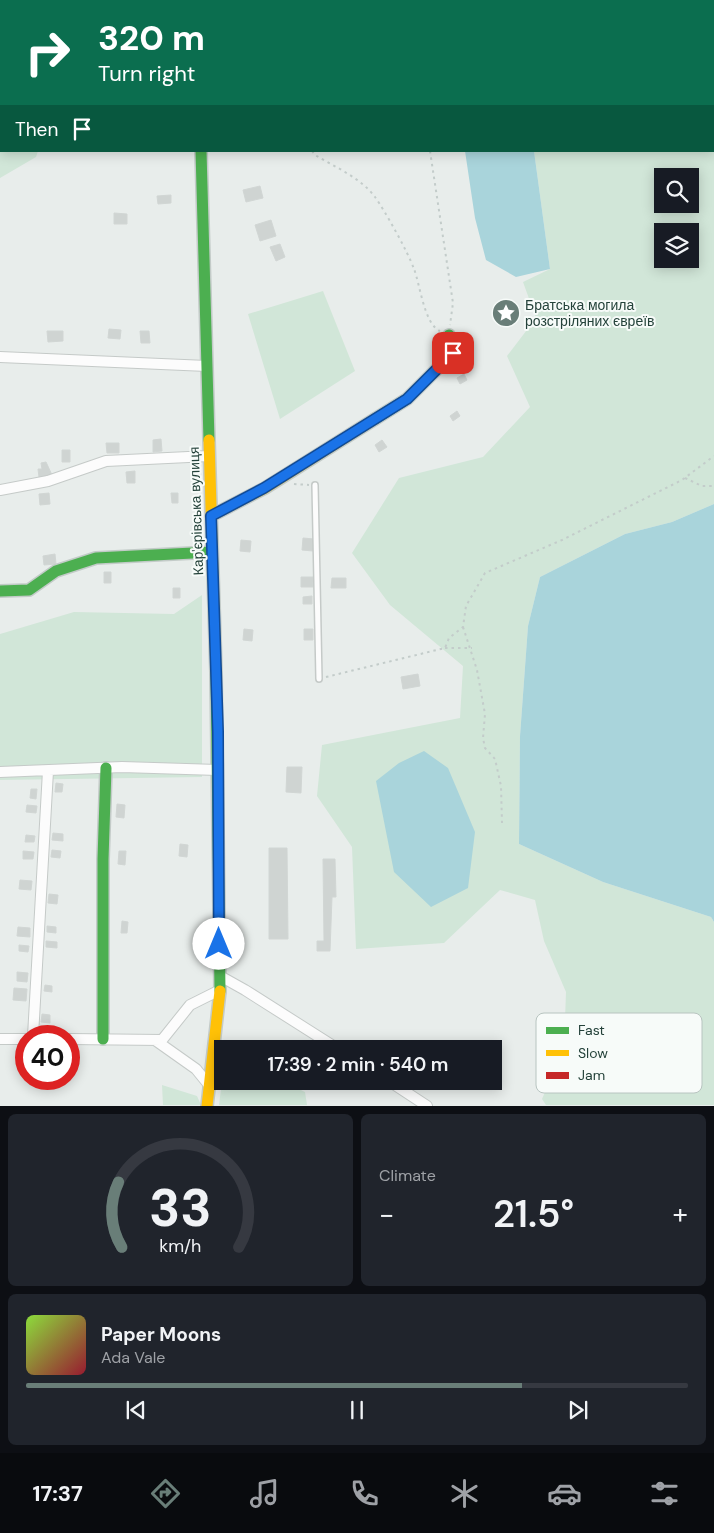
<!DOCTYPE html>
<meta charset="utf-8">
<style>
:root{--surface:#171b24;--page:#20242c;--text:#f1f3f6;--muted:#9ea1a6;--line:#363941;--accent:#697e78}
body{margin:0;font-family:"DM Sans",sans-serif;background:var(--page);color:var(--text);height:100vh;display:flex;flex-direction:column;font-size:19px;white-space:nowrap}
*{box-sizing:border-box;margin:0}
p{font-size:16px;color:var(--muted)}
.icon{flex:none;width:28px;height:28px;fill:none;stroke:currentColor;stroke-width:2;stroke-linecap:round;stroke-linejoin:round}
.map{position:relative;height:1106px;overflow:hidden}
.sheet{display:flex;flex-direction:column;gap:8px;padding:8px;background:#0d0f14;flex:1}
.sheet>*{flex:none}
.hud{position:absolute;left:0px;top:0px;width:715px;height:152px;box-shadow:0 2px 12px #0003;background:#0b6e4f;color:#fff;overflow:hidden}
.buttons{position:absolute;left:654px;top:168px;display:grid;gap:10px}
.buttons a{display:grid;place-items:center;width:45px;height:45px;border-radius:0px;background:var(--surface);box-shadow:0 2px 12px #0003;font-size:25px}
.speed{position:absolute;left:15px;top:1025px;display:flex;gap:10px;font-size:25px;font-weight:700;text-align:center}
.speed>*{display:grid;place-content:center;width:65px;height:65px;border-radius:50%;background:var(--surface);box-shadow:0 2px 12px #0003;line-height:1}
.speed .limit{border:8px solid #d22;background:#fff;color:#111}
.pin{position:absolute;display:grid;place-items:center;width:42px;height:42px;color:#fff;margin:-21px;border-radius:10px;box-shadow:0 2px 8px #0006}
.me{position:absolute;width:55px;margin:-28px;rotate:0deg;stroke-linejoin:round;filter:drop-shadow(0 0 4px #0008)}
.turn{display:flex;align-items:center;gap:18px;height:105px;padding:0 15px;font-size:22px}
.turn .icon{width:65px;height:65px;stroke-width:2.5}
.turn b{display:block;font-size:35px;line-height:42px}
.then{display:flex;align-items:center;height:48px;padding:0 15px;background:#0003;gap:10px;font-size:19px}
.big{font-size:38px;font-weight:600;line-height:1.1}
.sheet .tile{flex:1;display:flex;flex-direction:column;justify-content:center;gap:8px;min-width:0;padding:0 18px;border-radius:8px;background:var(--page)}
.sheet .dial{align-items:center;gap:0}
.dial svg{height:130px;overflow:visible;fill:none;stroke:var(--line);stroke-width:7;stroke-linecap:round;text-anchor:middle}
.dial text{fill:var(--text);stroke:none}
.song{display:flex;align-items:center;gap:15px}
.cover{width:60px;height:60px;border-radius:8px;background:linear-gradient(135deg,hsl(90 70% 55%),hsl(350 70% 35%))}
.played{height:5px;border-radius:2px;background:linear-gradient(90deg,var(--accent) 75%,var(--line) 75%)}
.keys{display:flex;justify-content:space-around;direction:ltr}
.heat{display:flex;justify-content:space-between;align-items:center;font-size:28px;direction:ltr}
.sheet .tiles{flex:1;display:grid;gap:8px;grid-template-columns:1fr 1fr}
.tile:last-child{grid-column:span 2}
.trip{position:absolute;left:214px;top:1040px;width:288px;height:50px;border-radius:0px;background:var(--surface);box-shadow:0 2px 12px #0003;font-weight:600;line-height:50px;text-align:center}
.tabs{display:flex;height:80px;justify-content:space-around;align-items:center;background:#090b0e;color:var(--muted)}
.tabs .icon{width:35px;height:35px}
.tabs .on{color:var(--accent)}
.tabs b{font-size:22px;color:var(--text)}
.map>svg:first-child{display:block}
.green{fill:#d1e6d8;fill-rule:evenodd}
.water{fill:#a9d4db}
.building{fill:#cfd4d2;stroke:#d1d6d4}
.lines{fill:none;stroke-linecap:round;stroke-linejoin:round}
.lane-casing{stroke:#c5cac8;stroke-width:8}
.street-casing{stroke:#c5cac8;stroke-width:12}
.fast-casing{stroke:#c3cbc8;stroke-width:14}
.slow-casing{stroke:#c3cbc8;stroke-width:14}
.jam-casing{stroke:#c3cbc8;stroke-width:14}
.path{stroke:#c3ccca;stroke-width:2;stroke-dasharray:2.5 4;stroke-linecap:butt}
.lane{stroke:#fcfcfc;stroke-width:5}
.street{stroke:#fcfcfc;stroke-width:10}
.fast{stroke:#4caf50;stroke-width:11}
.slow{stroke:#ffc107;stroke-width:11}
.jam{stroke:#c62828;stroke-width:11}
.route-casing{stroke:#114b97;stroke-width:12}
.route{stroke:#1a73e8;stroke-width:9}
.labels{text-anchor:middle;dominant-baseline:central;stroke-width:4;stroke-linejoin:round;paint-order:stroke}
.poi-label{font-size:14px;fill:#24423a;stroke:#f7fbf9;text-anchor:start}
.street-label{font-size:14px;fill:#24423a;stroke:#f7fbf9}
.key{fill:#f7fbf9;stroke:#b8c4c0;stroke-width:1}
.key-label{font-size:14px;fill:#24423a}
</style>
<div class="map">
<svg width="714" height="1106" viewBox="0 0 714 1106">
<rect width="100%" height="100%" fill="#e8edeb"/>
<path class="green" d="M 0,0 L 168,1 L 1,1 L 1,151 L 38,151 L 36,157 L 0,178 Z
M 588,0 L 714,0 L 714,504 L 672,522 L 625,534 L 540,577 L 528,626 L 520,736 L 519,844 L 603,882 L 711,917 L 714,922 L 714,1105 L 546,1105 L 542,1099 L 564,1048 L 566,992 L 544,941 L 535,900 L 500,890 L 444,943 L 356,949 L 352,847 L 317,796 L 322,745 L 460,718 L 463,666 L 390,605 L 352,553 L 399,478 L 483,457 L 530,407 L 507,356 L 536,318 L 523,282 L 550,269 L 534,151 L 714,151 L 714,1 ZM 662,176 L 690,176 L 690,204 L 662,204 ZM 662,231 L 690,231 L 690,259 L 662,259 Z
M 323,291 L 355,371 L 280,419 L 248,314 Z
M 202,595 L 202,777 L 0,780 L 0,634 L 74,612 L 174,614 Z
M 222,1081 L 282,1081 L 305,1092 L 307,1105 L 219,1105 Z
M 162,1085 L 197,1096 L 201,1105 L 163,1105 Z"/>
<path class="water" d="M 249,0 L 399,0 L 399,1 L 250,1 Z
M 456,0 L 588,0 L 456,1 Z
M 465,151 L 534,151 L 550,269 L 516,277 L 486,260 L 475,218 Z
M 714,504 L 714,922 L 711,917 L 603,882 L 519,844 L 520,736 L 528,626 L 540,577 L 625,534 L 672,522 Z
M 424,751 L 448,768 L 475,832 L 468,888 L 431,907 L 394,872 L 376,781 L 399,763 Z"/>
<path class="building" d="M 260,186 L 263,198 L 246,202 L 243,190 Z
M 171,195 L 171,203 L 158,204 L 157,196 Z
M 114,213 L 127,214 L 127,224 L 114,224 Z
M 271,220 L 276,236 L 260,241 L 255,225 Z
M 280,244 L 285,257 L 276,261 L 270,247 Z
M 109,329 L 121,330 L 120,339 L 108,338 Z
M 47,331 L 63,331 L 63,341 L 48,342 Z
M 140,331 L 149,331 L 150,343 L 141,343 Z
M 464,374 L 467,380 L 460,384 L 457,378 Z
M 457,411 L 460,416 L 453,421 L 450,416 Z
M 161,439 L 162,451 L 153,452 L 153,440 Z
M 382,440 L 387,447 L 379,452 L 375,445 Z
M 106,443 L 119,443 L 119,453 L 107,453 Z
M 62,450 L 70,450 L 70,462 L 62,462 Z
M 46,462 L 52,475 L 39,477 L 38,469 L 42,469 L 41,463 Z
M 135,471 L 135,483 L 127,483 L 126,472 Z
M 49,493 L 50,504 L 40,505 L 39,494 Z
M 171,493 L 178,493 L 178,503 L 172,503 Z
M 303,538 L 314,539 L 313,551 L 302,550 Z
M 241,540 L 251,541 L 250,552 L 240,551 Z
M 55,554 L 56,564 L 44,565 L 43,556 Z
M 104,572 L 111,572 L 111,583 L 104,583 Z
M 301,577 L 313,577 L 313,587 L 301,587 Z
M 332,578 L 346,578 L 346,588 L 331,588 Z
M 173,588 L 180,588 L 180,598 L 173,598 Z
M 312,596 L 312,604 L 303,604 L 303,597 Z
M 244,629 L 253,630 L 252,641 L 243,640 Z
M 304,629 L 313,629 L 313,640 L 304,640 Z
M 418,674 L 420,686 L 403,689 L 401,677 Z
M 287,767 L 302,767 L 301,793 L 286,792 Z
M 56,783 L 63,784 L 62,792 L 55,792 Z
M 31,789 L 37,789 L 36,799 L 30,798 Z
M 117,804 L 125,805 L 124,818 L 116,817 Z
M 27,805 L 37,806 L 36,813 L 26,812 Z
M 53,833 L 63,834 L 63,841 L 52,840 Z
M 26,835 L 35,836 L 34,842 L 25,842 Z
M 180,844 L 188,845 L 187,857 L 179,856 Z
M 269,848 L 287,848 L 288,939 L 269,939 Z
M 52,850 L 61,851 L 60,858 L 51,857 Z
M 23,851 L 34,852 L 33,859 L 23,859 Z
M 119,851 L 126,851 L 125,865 L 118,864 Z
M 323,859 L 335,859 L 336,897 L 332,897 L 330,951 L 317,951 L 317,941 L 324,941 Z
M 20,880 L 32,881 L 31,890 L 19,889 Z
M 49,894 L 58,895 L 57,904 L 48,903 Z
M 122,921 L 128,922 L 127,933 L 121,933 Z
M 47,926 L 56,927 L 56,933 L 47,932 Z
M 18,927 L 30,928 L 30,937 L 17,936 Z
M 46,941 L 57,942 L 57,948 L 46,947 Z
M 19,945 L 29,946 L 28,952 L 19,951 Z
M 17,972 L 28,973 L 27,982 L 17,981 Z
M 45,985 L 52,986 L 52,992 L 44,991 Z
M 14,988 L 27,989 L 26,1001 L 13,1000 Z
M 42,1014 L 50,1015 L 50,1023 L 41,1022 Z"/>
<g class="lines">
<defs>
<path id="lane" d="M 315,485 L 319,679"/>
<path id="street" d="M 0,357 L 207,366
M 0,490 L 48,481 L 106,461 L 209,456
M 0,772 L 122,767 L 218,770
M 220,976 L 245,990 L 338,1049
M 33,1036 L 48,771
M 0,1039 L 26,1039
M 69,1039 L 162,1040 L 190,1005 L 220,990
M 155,1040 L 196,1069 L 209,1085
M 389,1081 L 427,1106"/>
<path id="fast" d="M 201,151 L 209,440
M 375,419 L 407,399 L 453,353 L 449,335
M 0,591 L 29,590 L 56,571 L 96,558 L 212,552
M 216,673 L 220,991
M 103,1039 L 103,859 L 106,768"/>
<path id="slow" d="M 209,440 L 216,673
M 211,516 L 265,488 L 375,419
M 207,1106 L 220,991"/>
<path id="jam" d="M 176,0 L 176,1"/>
</defs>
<use href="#lane" class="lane-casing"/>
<use href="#street" class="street-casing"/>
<use href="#fast" class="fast-casing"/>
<use href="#slow" class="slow-casing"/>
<use href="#jam" class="jam-casing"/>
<path class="path" d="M 420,0 L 420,1
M 312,151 L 315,155 C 335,167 361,178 375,197 C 385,211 408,252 414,269 C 420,284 424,324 440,331
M 430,151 L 453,303 L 450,325
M 685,478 L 702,486 L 714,486
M 294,484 L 309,485
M 463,627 L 477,670 L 485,714 L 483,738 L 485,748 L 495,759 L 501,786 L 502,823
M 445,648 L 472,648
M 326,677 L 445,648 L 449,638 L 463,627 L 466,606 L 485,573 L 562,540 L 682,480 L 714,456"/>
<use href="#lane" class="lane"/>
<use href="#street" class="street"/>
<use href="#fast" class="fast"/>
<use href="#slow" class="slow"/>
<use href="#jam" class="jam"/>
</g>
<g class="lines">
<defs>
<path id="route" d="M 219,944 L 218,732 L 211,516 L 264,488 L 407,399 L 453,353"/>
</defs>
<use href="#route" class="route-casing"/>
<use href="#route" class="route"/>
</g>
<defs>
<symbol id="sight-disc" viewBox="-11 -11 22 22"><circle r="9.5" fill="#697e78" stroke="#f7fbf9"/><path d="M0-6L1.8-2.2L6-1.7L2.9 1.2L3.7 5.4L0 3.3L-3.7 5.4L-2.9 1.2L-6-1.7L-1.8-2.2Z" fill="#fff"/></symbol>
</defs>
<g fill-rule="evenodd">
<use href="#sight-disc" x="490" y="297" width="32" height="32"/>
</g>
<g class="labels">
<g class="poi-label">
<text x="525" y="305">Братська могила<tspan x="525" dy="16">розстріляних євреїв</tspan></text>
</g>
<g class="street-label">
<text transform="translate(196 511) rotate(-92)">Кар'єрівська вулиця</text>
</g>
</g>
<rect x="536" y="1013" width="166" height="80" rx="8" class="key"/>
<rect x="546" y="1027" width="23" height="7" fill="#4caf50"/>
<rect x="546" y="1050" width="23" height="6" fill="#ffc107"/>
<rect x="546" y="1072" width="23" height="7" fill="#c62828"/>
<g class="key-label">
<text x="578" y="1035">Fast</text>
<text x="578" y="1058">Slow</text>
<text x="578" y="1080">Jam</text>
</g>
</svg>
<div class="buttons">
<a><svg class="icon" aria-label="search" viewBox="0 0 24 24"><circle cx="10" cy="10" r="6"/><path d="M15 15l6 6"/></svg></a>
<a><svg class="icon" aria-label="layers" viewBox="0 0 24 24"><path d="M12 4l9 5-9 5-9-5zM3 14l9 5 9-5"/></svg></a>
</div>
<div class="speed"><div class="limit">40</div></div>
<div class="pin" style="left:453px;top:353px;background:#d93025"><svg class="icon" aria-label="arrive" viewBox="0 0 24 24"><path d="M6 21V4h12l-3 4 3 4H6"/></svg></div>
<svg class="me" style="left:219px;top:944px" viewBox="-20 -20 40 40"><circle r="19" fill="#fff"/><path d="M0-13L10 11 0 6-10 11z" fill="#1a73e8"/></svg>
<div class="trip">17:39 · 2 min · 540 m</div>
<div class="hud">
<div class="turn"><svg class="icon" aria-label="right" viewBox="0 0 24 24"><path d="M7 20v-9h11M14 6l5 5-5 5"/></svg><div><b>320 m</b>Turn right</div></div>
<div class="then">Then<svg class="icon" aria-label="arrive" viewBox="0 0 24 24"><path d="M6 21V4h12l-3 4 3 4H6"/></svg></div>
</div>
</div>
<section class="sheet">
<div class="tiles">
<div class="tile dial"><svg viewBox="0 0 100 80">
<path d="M14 69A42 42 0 1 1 86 69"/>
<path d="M14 69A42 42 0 0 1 12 29" stroke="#697e78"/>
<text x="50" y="56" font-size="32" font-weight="700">33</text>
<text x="50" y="72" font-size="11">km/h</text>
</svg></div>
<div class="tile"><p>Climate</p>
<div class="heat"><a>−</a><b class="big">21.5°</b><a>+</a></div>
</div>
<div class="tile">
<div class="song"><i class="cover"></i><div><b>Paper Moons</b><p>Ada Vale</p></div></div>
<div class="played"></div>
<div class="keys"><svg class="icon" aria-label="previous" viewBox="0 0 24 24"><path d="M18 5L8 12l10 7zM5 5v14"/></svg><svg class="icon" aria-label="pause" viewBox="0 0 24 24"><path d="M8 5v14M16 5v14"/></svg><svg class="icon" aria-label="next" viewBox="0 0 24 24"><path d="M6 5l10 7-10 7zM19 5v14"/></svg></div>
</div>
</div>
</section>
<nav class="tabs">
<b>17:37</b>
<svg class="icon on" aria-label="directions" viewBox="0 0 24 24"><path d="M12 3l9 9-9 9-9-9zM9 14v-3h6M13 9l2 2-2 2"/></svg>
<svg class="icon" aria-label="music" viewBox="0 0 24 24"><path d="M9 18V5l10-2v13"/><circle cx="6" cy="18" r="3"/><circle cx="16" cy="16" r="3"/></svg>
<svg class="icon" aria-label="phone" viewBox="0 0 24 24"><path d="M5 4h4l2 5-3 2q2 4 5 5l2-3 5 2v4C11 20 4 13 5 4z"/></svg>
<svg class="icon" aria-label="climate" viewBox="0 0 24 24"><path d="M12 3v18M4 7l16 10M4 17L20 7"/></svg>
<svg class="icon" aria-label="car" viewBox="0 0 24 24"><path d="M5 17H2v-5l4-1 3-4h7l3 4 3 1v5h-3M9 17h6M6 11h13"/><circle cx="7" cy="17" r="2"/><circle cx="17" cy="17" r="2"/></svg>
<svg class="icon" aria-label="filters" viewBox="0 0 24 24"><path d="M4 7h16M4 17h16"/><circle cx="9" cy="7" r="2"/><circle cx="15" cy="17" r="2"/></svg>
</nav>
